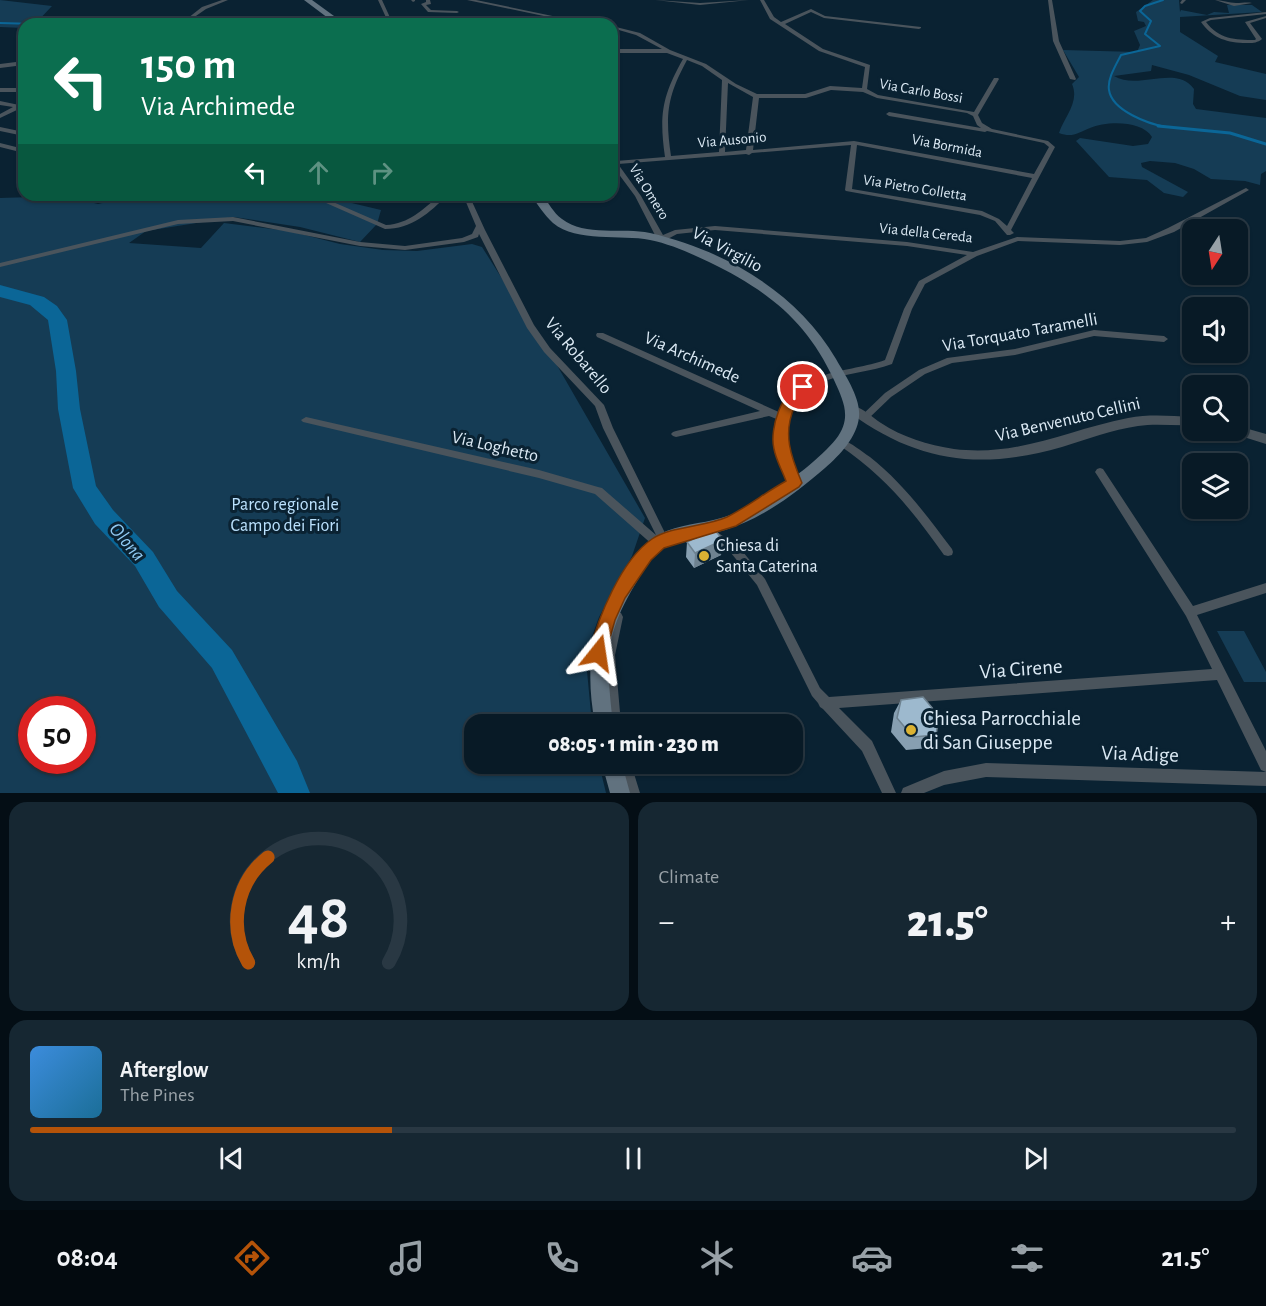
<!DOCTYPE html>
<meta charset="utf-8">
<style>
:root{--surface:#081a26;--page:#162732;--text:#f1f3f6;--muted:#98a1a7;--line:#293843;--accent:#b45309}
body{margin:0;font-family:"Alegreya Sans",sans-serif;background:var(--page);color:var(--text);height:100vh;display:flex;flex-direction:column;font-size:22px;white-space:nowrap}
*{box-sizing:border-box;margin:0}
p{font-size:20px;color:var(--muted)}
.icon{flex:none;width:33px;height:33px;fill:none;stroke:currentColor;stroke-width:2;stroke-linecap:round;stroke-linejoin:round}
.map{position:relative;height:793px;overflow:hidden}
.panel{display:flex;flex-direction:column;gap:9px;padding:9px;background:#040e15;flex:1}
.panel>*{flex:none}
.guide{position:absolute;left:18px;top:18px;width:600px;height:183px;border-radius:18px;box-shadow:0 2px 4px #0004,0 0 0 2px var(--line);background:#0b6e4f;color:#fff;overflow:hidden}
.needle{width:39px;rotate:192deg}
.tools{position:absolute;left:1182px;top:219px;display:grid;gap:12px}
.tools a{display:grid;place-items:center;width:66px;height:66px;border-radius:12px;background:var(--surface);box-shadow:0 2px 4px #0004,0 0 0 2px var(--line);font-size:30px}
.speed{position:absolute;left:18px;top:696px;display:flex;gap:12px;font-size:30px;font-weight:700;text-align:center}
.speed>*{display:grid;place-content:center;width:78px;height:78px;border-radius:50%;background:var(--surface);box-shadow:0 2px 4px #0004,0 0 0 2px var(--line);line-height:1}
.speed .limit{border:9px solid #d22;background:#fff;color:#111}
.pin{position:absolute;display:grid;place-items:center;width:51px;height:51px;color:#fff;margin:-26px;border:3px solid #fff;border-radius:50%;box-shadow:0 2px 6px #0007}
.me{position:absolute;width:66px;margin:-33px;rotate:15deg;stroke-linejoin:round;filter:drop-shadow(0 0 4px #0008)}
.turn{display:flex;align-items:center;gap:21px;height:126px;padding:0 24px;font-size:27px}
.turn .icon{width:78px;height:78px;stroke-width:2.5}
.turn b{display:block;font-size:42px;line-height:51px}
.lanes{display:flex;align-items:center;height:57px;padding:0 24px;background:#0003;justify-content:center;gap:30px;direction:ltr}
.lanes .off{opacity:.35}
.big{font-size:45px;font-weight:800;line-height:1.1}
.panel .card{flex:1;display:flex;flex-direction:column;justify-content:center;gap:9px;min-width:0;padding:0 21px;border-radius:18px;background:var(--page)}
.panel .dial{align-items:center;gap:0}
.dial svg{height:156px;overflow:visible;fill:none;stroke:var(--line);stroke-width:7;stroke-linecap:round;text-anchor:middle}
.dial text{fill:var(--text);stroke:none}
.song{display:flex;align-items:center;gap:18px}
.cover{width:72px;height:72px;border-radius:9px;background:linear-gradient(135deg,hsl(210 70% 55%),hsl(200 70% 35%))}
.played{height:6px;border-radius:3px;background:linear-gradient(90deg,var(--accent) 30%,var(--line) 30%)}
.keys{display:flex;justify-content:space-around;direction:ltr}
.heat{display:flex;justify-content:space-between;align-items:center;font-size:33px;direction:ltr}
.panel .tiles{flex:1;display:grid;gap:9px;grid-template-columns:1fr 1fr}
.card:last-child{grid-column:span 2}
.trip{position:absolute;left:464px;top:714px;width:339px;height:60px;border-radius:18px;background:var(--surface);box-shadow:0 2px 4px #0004,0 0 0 2px var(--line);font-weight:800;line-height:60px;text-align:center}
.tab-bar{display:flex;height:96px;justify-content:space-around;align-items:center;background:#030a0f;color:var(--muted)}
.tab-bar .icon{width:42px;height:42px}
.tab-bar .selected{color:var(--accent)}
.tab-bar b{font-size:27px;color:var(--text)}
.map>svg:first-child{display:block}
.green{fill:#153c55;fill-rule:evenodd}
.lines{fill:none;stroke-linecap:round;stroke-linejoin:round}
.stream-far1{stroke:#0b6697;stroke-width:2}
.stream{stroke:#0b6697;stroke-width:3}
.river{fill:#0b6697;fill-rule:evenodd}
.minor{fill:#4a545c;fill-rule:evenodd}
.tertiary{fill:#4a545c;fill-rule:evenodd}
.secondary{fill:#61727f;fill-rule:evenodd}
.wall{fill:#879fb1}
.shaded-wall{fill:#6e8290}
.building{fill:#9db9ce;stroke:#6e8290;stroke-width:1.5}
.route{fill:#b45309;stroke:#753606;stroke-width:1.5}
.poi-dot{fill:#dbb233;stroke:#0a2232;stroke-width:2}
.labels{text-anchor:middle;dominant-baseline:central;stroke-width:6;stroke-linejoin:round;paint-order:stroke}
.far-street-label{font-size:15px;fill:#dceaf5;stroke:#0a2232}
.street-label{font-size:18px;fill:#dceaf5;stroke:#0a2232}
.park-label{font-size:18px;fill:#bbe1fd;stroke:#0a2232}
.poi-label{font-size:18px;fill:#dceaf5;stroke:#0a2232;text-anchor:start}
.water-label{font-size:20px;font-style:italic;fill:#90caf3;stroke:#0a2232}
.near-street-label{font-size:21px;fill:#dceaf5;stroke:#0a2232}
.near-poi-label{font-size:21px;fill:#dceaf5;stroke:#0a2232;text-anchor:start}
</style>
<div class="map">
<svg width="1266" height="793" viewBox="0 0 1266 793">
<rect width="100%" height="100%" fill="#0a2232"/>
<path class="green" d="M 0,0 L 52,6 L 35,24 L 24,24 L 24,28 L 0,27 Z
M 1153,0 L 1179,0 L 1180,12 L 1181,10 L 1207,15 L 1214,12 L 1229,13 L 1227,5 L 1252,5 L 1262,12 L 1180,17 L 1180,32 L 1218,56 L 1215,62 L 1266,74 L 1266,100 L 1240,96 L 1189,75 L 1152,65 L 1151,71 L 1114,76 C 1138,91 1176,64 1194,89 L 1193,104 L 1196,109 L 1266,118 L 1266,171 L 1261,174 L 1260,185 L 1245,181 L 1211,179 L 1194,169 L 1175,163 L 1150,161 L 1141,163 L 1142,167 L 1188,192 L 1183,197 L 1164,193 L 1147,180 L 1109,177 L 1076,141 L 1080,138 L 1133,146 L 1148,144 L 1152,137 C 1142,120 1106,121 1090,128 C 1078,133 1072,138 1059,133 C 1064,117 1080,102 1072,84 L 1079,77 L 1063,50 L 1137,52 L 1140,45 L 1134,31 L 1146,26 L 1144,22 L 1138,21 L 1136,12 Z
M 138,195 L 318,195 L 381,210 L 377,224 L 360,242 L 300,227 L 234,217 L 146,231 L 129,243 L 201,248 L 224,223 L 289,231 L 340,244 L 383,250 L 417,251 L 472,244 L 482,247 L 558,367 L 645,518 L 632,556 L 599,617 L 590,642 L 587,671 L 592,724 L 474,724 L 474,764 L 599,764 L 606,793 L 0,793 L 0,198 L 65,196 L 98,204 ZM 32,710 L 82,710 L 82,760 L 32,760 Z
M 1217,631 L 1244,631 L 1266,672 L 1266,682 L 1244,682 Z"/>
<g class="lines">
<path class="stream-far1" d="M 1163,0 L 1145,6 L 1140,11 L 1151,21 L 1145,34 L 1160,46 L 1121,55 C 1116,65 1107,79 1109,90 C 1112,111 1149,124 1166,127
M 0,23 L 36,24
M 43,24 L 89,22"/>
<path class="stream" d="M 1158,126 L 1230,133 L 1266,144"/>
<path class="river" d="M 0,285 L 44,297 L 57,306 L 67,320 L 76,371 L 80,409 L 96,486 L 113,510 L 153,552 L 177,591 L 232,650 L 297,761 L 310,793 L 278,793 L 212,668 L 159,607 L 135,566 L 95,524 L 73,488 L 58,409 L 56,371 L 48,320 L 30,305 L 0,297 Z"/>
<path class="minor" d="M 222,0 L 228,0 L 206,9 L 193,18 L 196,24 L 192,24 L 188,18 L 202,7 Z
M 378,0 L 382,0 L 393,24 L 389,24 Z
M 411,0 L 415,0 L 415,1 L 413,2 Z
M 426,0 L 430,0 L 431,4 L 426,5 L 431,10 L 457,11 L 459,12 L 457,13 L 428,12 L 421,4 L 426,2 Z
M 467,0 L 476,0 L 591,24 L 582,24 Z
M 655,0 L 700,3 L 749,0 L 700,5 Z
M 760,0 L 764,0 L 774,17 L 781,22 L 811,9 L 825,16 L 921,27 L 921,28 L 919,29 L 824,18 L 811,12 L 785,24 L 823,49 L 870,65 L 867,89 L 878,95 L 974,112 L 994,78 L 998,78 L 999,79 L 978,115 L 982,123 L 992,129 L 1048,141 L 1055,147 L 1011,230 L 1014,233 L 1010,235 L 1007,235 L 995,221 L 980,215 L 846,191 L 845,190 L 851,145 L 752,153 L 749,155 L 746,154 L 618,164 L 641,196 L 663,235 L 675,230 L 715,226 L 907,242 L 973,252 L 1017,237 L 1120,241 L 1146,238 L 1168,228 L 1244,189 L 1246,188 L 1249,190 L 1174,232 L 1147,242 L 1120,245 L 1018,241 L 977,256 L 925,284 L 912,309 L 892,364 C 870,372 846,373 825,381 C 777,399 782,444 799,483 L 798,486 L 790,486 C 780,465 775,443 779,420 L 769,416 L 676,437 L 673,436 L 671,434 L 673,432 L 676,431 L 760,411 L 597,337 L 596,335 L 597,333 L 603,333 L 781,413 C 794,369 850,373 885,360 L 904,309 L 919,281 L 967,255 L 907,246 L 715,230 L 677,234 L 664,241 L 658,241 L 635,196 L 612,165 L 612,158 L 616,161 L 665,157 C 659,115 662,96 683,59 L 667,53 L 612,53 L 612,49 L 662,49 L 636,35 L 612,28 L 612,26 L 640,33 L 670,50 L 706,64 L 736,84 L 757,94 L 805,94 L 830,86 L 862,88 L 865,67 L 819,51 L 770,19 ZM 687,60 L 702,66 L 722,80 L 719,152 L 671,156 C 665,115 667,97 687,60 ZM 728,83 L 753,97 L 746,150 L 725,152 ZM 831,90 L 863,92 L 877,98 L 967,113 L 973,116 L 977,125 L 981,128 L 889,112 L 886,114 L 889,116 L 985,132 L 987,131 L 1044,143 L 1049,147 L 1034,174 L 854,141 L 753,150 L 759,98 L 806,98 ZM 857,145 L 1032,178 L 1007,226 L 999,219 L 982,211 L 852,189 Z
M 1048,0 L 1052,0 L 1059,41 L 1076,79 L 1075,80 L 1070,79 L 1053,41 Z
M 1182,0 L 1186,0 L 1182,4 L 1180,3 Z
M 1215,0 C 1222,0 1229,3 1236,3 C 1242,3 1247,2 1252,3 L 1234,6 Z
M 1266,12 L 1266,14 L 1211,20 L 1206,22 C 1219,39 1235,40 1255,40 L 1256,39 L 1245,22 L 1266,16 L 1266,18 L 1250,23 L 1262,39 C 1256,44 1250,43 1243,43 C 1224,42 1212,37 1201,22 L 1210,18 Z
M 501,16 L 503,16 L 503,18 L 457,24 L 443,24 Z
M 24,61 L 24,65 L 0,68 L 0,64 Z
M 0,88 L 24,88 L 24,92 L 0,92 Z
M 0,101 L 24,106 L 24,110 L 19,109 L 0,118 L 0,114 L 13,107 L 0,105 Z
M 0,127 L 24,132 L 24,136 L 0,131 Z
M 0,143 L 24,149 L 24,153 L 0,147 Z
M 308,195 L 317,195 L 386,225 C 409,224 423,209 440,195 L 447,195 C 430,213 411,229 385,229 Z
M 463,195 L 469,195 L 485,230 L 534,325 L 550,348 L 604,405 L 613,428 L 668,539 C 666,544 660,548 654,546 L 595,494 L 539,478 L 303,422 L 301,420 L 306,417 L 539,470 L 598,487 L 602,488 L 656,535 L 603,428 L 595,406 L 544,352 L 527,328 L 479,234 L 478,237 L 464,242 L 405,250 L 360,246 L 233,221 L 178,224 L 0,267 L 0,263 L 178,220 L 233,217 L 360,242 L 405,246 L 462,238 L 472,234 L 476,226 Z
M 1094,330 L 1164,336 L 1168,339 L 1164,342 L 1094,336 L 1015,355 L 952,363 L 925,374 L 891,397 L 867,420 L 861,420 L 859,418 L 885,393 L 919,370 L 947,358 L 1015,349 Z
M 842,440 C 852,443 861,451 870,457 C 903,483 927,516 952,549 L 953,552 L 952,555 L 948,556 L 944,555 C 911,509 886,477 839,445 L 837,443 L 839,441 Z
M 1100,468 L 1103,469 L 1193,606 L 1266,583 L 1266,593 L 1197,615 L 1266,751 L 1266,772 L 1261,770 L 1217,680 L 839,708 L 872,741 L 896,793 L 882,793 L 862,751 L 823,709 L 820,707 L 818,703 L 812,696 L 757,585 L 731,553 L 709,538 L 708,535 L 709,532 L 713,531 L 717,532 L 739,547 L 765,579 L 820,688 L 829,697 L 1212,669 L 1186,616 L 1097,475 L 1095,472 L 1097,469 Z
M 617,612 L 621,613 L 623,617 L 615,655 L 621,724 L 609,724 L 603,655 L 611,617 L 613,613 Z
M 986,763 L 1266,772 L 1266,786 L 986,777 L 944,785 L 924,793 L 901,793 L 903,788 L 944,771 Z
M 618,764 L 631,764 L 640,793 L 626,793 Z"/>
<path class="tertiary" d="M 854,406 C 864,409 872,417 881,423 C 902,437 928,445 954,449 C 1019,457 1067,430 1128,418 C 1150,414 1170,416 1192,417 L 1192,425 C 1174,426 1156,423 1138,426 C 1112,430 1087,439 1062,447 C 981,470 919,463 850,413 L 848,410 L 850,407 Z
M 1238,426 L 1266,434 L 1266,444 L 1231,433 L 1229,430 L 1238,430 Z"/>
<path class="secondary" d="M 304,0 L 312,0 L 345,24 L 336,24 Z
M 530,195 L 541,195 C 549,202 553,213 562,219 C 585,237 623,227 650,233 C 724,250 797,292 836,359 C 845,375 861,398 859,417 C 857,437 840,455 825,468 C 796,493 762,519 725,530 C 708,535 689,535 673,542 C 658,549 647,564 639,578 C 603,636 606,660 613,724 L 595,724 C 584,664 592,625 624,573 C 633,559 644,542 660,534 C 679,524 701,524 721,518 C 755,509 814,466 836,439 C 852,418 844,402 834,380 C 807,321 767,290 709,262 C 690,253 670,244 650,240 C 621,234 577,243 553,223 C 544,215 538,204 530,195 Z
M 602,764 L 622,764 L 630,793 L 610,793 Z"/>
</g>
<path class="wall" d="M 723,540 L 721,555 L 694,568 L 686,557 L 687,542 Z
M 901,700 L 936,735 L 929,748 L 906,750 L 891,732 L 894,713 Z"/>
<path class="shaded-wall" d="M 723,540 L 721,555 L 694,568 L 695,553 Z"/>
<path class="building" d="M 714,529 L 723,540 L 695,553 L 687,542 Z
M 923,697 L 939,716 L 936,735 L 913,737 L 897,718 L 901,700 Z"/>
<path class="route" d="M 803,383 L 810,387 C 806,394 798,399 795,406 C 782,433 791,457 802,483 L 799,487 L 736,526 L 664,548 L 651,560 L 625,598 L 615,620 L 604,659 L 598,661 L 591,659 L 589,653 C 598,618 621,560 652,539 C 671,526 705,527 727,517 C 747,507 766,492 786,481 C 782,470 776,460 774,449 C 769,429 782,389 803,383 Z"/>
<g class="poi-dot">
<circle cx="704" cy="556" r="6"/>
<circle cx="911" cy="730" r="6"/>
</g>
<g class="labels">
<g class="far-street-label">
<text transform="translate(921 91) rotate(10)">Via Carlo Bossi</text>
<text transform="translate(732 140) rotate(-5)">Via Ausonio</text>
<text transform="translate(947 146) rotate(11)">Via Bormida</text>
<text transform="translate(915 188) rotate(9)">Via Pietro Colletta</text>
<text transform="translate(649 192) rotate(58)">Via Omero</text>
<text transform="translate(926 233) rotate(6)">Via della Cereda</text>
</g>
<g class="street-label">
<text transform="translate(727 250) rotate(28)">Via Virgilio</text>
<text transform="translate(1020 333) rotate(-10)">Via Torquato Taramelli</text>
<text transform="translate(578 356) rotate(50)">Via Robarello</text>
<text transform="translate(692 358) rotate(24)">Via Archimede</text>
<text transform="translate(1068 420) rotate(-13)">Via Benvenuto Cellini</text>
<text transform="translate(495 447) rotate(13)">Via Loghetto</text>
</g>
<g class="park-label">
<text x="285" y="505">Parco regionale<tspan x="285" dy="21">Campo dei Fiori</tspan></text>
</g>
<g class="poi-label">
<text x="716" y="546">Chiesa di<tspan x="716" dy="21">Santa Caterina</tspan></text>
</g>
<g class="water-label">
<text transform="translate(127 542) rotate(49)">Olona</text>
</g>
<g class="near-street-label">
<text transform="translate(1021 669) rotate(-4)">Via Cirene</text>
<text transform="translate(1140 754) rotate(2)">Via Adige</text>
</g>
<g class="near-poi-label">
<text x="923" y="718">Chiesa Parrocchiale<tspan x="923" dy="24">di San Giuseppe</tspan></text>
</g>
</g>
</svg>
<div class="tools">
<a><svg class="needle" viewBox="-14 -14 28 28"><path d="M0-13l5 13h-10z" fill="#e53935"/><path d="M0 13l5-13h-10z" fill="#98a1a7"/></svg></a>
<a><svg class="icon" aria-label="sound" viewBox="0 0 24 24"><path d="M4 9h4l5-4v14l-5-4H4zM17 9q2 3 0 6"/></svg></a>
<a><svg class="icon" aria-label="search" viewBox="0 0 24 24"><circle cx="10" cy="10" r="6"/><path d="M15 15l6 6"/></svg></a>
<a><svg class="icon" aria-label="layers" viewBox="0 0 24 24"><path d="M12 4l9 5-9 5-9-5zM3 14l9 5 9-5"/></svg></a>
</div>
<div class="speed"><div class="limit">50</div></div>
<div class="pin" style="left:803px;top:387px;background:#d93025"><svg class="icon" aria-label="arrive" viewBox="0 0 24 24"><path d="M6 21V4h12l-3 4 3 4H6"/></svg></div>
<svg class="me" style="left:598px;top:653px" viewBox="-20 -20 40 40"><path d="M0-17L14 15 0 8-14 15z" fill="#b45309" stroke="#fff" stroke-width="4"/></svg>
<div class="trip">08:05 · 1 min · 230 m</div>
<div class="guide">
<div class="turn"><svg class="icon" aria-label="left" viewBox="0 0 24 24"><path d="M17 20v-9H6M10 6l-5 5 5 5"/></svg><div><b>150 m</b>Via Archimede</div></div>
<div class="lanes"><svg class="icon" aria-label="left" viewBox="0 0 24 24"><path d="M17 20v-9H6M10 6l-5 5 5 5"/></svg><svg class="icon off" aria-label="ahead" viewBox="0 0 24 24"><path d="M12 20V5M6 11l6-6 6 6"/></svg><svg class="icon off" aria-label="right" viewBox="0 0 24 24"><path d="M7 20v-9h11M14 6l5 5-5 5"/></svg></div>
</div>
</div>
<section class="panel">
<div class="tiles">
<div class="card dial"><svg viewBox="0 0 100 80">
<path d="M14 69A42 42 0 1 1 86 69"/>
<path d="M14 69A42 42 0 0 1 24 15" stroke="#b45309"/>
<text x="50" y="56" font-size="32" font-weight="700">48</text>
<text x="50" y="72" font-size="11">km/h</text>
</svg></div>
<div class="card"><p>Climate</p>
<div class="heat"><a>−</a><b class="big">21.5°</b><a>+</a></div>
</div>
<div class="card">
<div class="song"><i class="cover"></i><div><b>Afterglow</b><p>The Pines</p></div></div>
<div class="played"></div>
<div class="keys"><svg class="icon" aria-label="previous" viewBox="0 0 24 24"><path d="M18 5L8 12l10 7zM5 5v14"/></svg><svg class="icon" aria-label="pause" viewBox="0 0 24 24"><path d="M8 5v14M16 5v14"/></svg><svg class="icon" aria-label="next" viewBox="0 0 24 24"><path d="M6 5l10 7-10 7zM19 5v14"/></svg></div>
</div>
</div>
</section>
<nav class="tab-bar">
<b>08:04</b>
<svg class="icon selected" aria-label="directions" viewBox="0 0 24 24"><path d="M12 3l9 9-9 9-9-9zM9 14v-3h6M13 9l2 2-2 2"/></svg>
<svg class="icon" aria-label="music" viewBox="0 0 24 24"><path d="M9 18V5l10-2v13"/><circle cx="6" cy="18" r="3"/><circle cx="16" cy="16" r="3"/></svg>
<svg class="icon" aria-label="phone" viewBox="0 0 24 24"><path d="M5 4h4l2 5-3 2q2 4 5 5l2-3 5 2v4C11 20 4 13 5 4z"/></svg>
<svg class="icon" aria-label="climate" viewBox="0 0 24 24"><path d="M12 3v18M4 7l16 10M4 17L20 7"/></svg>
<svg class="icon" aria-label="car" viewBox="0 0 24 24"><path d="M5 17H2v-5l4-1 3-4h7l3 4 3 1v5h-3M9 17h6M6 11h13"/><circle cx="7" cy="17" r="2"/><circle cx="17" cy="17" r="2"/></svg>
<svg class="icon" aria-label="filters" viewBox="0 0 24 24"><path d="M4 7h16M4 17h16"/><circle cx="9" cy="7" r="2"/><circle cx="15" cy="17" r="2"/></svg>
<b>21.5°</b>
</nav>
